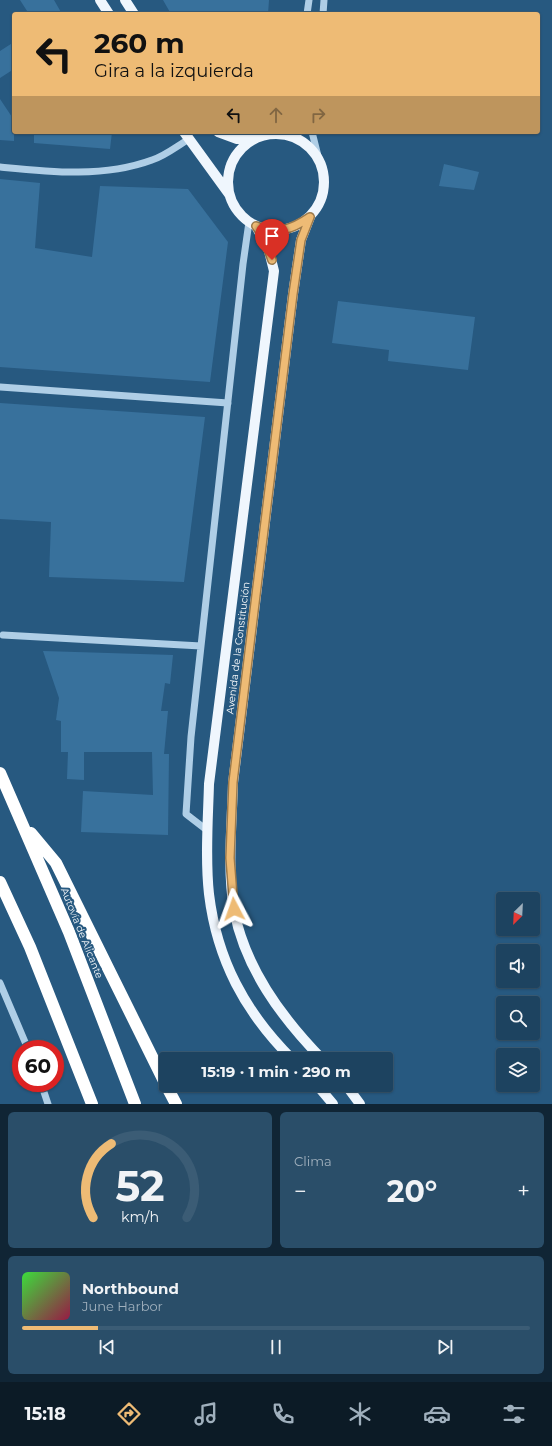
<!DOCTYPE html>
<html lang="es">
<meta charset="utf-8">
<style>
:root{--surface:#1d4360;--page:#2a4e69;--text:#f1f3f6;--muted:#a0b0bd;--line:#3b5c75;--accent:#eebb75}
body{margin:0;font-family:Montserrat,sans-serif;background:var(--page);color:var(--text);height:100vh;display:flex;flex-direction:column;font-size:15px;white-space:nowrap}
*{box-sizing:border-box;margin:0}
p{font-size:13px;color:var(--muted)}
.icon{flex:none;width:22px;height:22px;fill:none;stroke:currentColor;stroke-width:2;stroke-linecap:round;stroke-linejoin:round}
.map{position:relative;height:1104px;overflow:hidden}
.details{display:flex;flex-direction:column;gap:8px;padding:8px;background:#102535;flex:1}
.details>*{flex:none}
.banner{position:absolute;left:12px;top:12px;width:528px;height:122px;border-radius:4px;box-shadow:0 1px 3px #0004,0 0 0 1px var(--line);background:#eebb75;color:#111;overflow:hidden}
.needle{width:26px;rotate:204deg}
.controls{position:absolute;left:496px;top:892px;display:grid;gap:8px}
.controls a{display:grid;place-items:center;width:44px;height:44px;border-radius:4px;background:var(--surface);box-shadow:0 1px 3px #0004,0 0 0 1px var(--line);font-size:20px}
.speed{position:absolute;left:12px;top:1040px;display:flex;gap:8px;font-size:20px;font-weight:700;text-align:center}
.speed>*{display:grid;place-content:center;width:52px;height:52px;border-radius:50%;background:var(--surface);box-shadow:0 1px 3px #0004,0 0 0 1px var(--line);line-height:1}
.speed .limit{border:6px solid #d22;background:#fff;color:#111}
.pin{position:absolute;display:grid;place-items:center;width:34px;height:34px;color:#fff;margin:-41px -17px;border-radius:50% 50% 50% 0;rotate:-45deg;box-shadow:0 0 4px #0007}
.pin .icon{rotate:45deg}
.me{position:absolute;width:44px;margin:-22px;rotate:356deg;stroke-linejoin:round;filter:drop-shadow(0 0 3px #0008)}
.turn{display:flex;align-items:center;gap:14px;height:84px;padding:0 16px;font-size:18px}
.turn .icon{width:52px;height:52px;stroke-width:2.5}
.turn b{display:block;font-size:28px;line-height:34px}
.lanes{display:flex;align-items:center;height:38px;padding:0 16px;background:#0003;justify-content:center;gap:20px;direction:ltr}
.lanes .off{opacity:.35}
.big{font-size:30px;font-weight:700;line-height:1.1}
.details .tile{flex:1;display:flex;flex-direction:column;justify-content:center;gap:6px;min-width:0;padding:0 14px;border-radius:6px;background:var(--page)}
.details .dial{align-items:center;gap:0}
.dial svg{height:104px;overflow:visible;fill:none;stroke:var(--line);stroke-width:7;stroke-linecap:round;text-anchor:middle}
.dial text{fill:var(--text);stroke:none}
.song{display:flex;align-items:center;gap:12px}
.cover{width:48px;height:48px;border-radius:6px;background:linear-gradient(135deg,hsl(120 70% 55%),hsl(340 70% 35%))}
.played{height:4px;border-radius:2px;background:linear-gradient(90deg,var(--accent) 15%,var(--line) 15%)}
.keys{display:flex;justify-content:space-around;direction:ltr}
.heat{display:flex;justify-content:space-between;align-items:center;font-size:22px;direction:ltr}
.details .tiles{flex:1;display:grid;gap:8px;grid-template-columns:1fr 1fr}
.tile:last-child{grid-column:span 2}
.trip{position:absolute;left:159px;top:1052px;width:234px;height:40px;border-radius:4px;background:var(--surface);box-shadow:0 1px 3px #0004,0 0 0 1px var(--line);font-weight:700;line-height:40px;text-align:center}
.tabs{display:flex;height:64px;justify-content:space-around;align-items:center;background:#0c1b26;color:var(--muted)}
.tabs .icon{width:28px;height:28px}
.tabs .current{color:var(--accent)}
.tabs b{font-size:18px;color:var(--text)}
.map>svg:first-child{display:block}
.building{fill:#38719c}
.lines{fill:none;stroke-linecap:round;stroke-linejoin:round}
.minor{stroke:#afcee6;stroke-width:7}
.major{stroke:#eff6fd;stroke-width:10}
.highway{stroke:#fff;stroke-width:12}
.route-casing{stroke:#9b7a4c;stroke-width:10}
.route{stroke:#eebb75;stroke-width:7}
.labels{text-anchor:middle;dominant-baseline:central;stroke-width:4;stroke-linejoin:round;paint-order:stroke}
.street-label{font-size:10px;fill:#fff;stroke:#275980}
</style>
<div class="map">
<svg width="552" height="1104" viewBox="0 0 552 1104">
<rect width="100%" height="100%" fill="#275980"/>
<path class="building" d="M 20,0 L 54,0 L 62,14 L 29,14 Z
M 163,0 L 269,0 L 268,14 L 171,14 Z
M 14,42 L 14,69 L 0,78 L 0,51 Z
M 0,99 L 14,120 L 14,141 L 0,140 Z
M 34,132 L 112,132 L 110,149 L 34,143 Z
M 444,164 L 479,172 L 474,190 L 439,186 Z
M 0,179 L 40,183 L 35,248 L 92,257 L 100,186 L 188,189 L 228,242 L 210,382 L 0,367 Z
M 338,301 L 475,317 L 468,370 L 388,361 L 389,350 L 332,343 Z
M 0,403 L 205,417 L 184,582 L 49,577 L 51,522 L 0,519 Z
M 43,651 L 173,655 L 170,684 L 165,683 L 161,711 L 168,711 L 164,754 L 169,754 L 168,835 L 81,832 L 83,791 L 153,795 L 152,752 L 84,752 L 84,780 L 67,779 L 68,752 L 61,752 L 61,721 L 56,720 L 59,698 Z"/>
<g class="lines">
<path class="minor" d="M 307,14 L 309,0
M 323,14 L 324,0
M 312,132 L 318,156
M 267,135 L 271,132
M 0,167 C 50,172 103,178 152,160 C 165,156 177,146 189,139
M 0,387 L 228,403
M 3,635 L 201,646
M 208,831 L 186,814 L 191,737 L 243,264 L 249,222
M 0,983 L 28,1049
M 41,1083 L 48,1104"/>
<path class="major" d="M 100,0 L 109,14
M 125,0 L 134,14
M 184,132 L 229,194
M 218,132 L 237,139 L 255,138
M228 182a48 48 0 1 1 96 0a48 48 0 1 1-96 0Z
M 310,217 L 301,240 L 293,294 L 233,783 C 232,824 227,868 234,910 C 245,968 281,1017 322,1059
M 256,226 L 269,251 L 274,271 L 209,784 C 208,820 205,858 209,894 C 217,960 245,1012 292,1059
M 317,1085 L 333,1104
M 346,1085 L 360,1104"/>
<path class="highway" d="M 0,773 L 69,932 L 135,1104
M 31,833 L 56,863 L 166,1085
M 0,882 L 30,947 L 92,1104
M 166,1085 L 176,1104"/>
</g>
<g class="lines">
<defs>
<path id="route" d="M 234,909 L 230,858 L 233,782 L 293,294 L 301,240 L 310,217 C 291,230 278,234 256,226 L 264,238 L 272,260"/>
</defs>
<use href="#route" class="route-casing"/>
<use href="#route" class="route"/>
</g>
<g class="labels">
<g class="street-label">
<text transform="translate(238 648) rotate(-83)">Avenida de la Constitución</text>
<text transform="translate(82 933) rotate(68)">Autovía de Alicante</text>
</g>
</g>
</svg>
<div class="controls">
<a><svg class="needle" viewBox="-14 -14 28 28"><path d="M0-13l5 13h-10z" fill="#e53935"/><path d="M0 13l5-13h-10z" fill="#a0b0bd"/></svg></a>
<a><svg class="icon" aria-label="sound" viewBox="0 0 24 24"><path d="M4 9h4l5-4v14l-5-4H4zM17 9q2 3 0 6"/></svg></a>
<a><svg class="icon" aria-label="search" viewBox="0 0 24 24"><circle cx="10" cy="10" r="6"/><path d="M15 15l6 6"/></svg></a>
<a><svg class="icon" aria-label="layers" viewBox="0 0 24 24"><path d="M12 4l9 5-9 5-9-5zM3 14l9 5 9-5"/></svg></a>
</div>
<div class="speed"><div class="limit">60</div></div>
<div class="pin" style="left:272px;top:260px;background:#d93025"><svg class="icon" aria-label="arrive" viewBox="0 0 24 24"><path d="M6 21V4h12l-3 4 3 4H6"/></svg></div>
<svg class="me" style="left:234px;top:909px" viewBox="-20 -20 40 40"><path d="M0-17L14 15 0 8-14 15z" fill="#eebb75" stroke="#fff" stroke-width="4"/></svg>
<div class="trip">15:19 · 1 min · 290 m</div>
<div class="banner">
<div class="turn"><svg class="icon" aria-label="left" viewBox="0 0 24 24"><path d="M17 20v-9H6M10 6l-5 5 5 5"/></svg><div><b>260 m</b>Gira a la izquierda</div></div>
<div class="lanes"><svg class="icon" aria-label="left" viewBox="0 0 24 24"><path d="M17 20v-9H6M10 6l-5 5 5 5"/></svg><svg class="icon off" aria-label="ahead" viewBox="0 0 24 24"><path d="M12 20V5M6 11l6-6 6 6"/></svg><svg class="icon off" aria-label="right" viewBox="0 0 24 24"><path d="M7 20v-9h11M14 6l5 5-5 5"/></svg></div>
</div>
</div>
<section class="details">
<div class="tiles">
<div class="tile dial"><svg viewBox="0 0 100 80">
<path d="M14 69A42 42 0 1 1 86 69"/>
<path d="M14 69A42 42 0 0 1 28 12" stroke="#eebb75"/>
<text x="50" y="56" font-size="32" font-weight="700">52</text>
<text x="50" y="72" font-size="11">km/h</text>
</svg></div>
<div class="tile"><p>Clima</p>
<div class="heat"><a>−</a><b class="big">20°</b><a>+</a></div>
</div>
<div class="tile">
<div class="song"><i class="cover"></i><div><b>Northbound</b><p>June Harbor</p></div></div>
<div class="played"></div>
<div class="keys"><svg class="icon" aria-label="previous" viewBox="0 0 24 24"><path d="M18 5L8 12l10 7zM5 5v14"/></svg><svg class="icon" aria-label="pause" viewBox="0 0 24 24"><path d="M8 5v14M16 5v14"/></svg><svg class="icon" aria-label="next" viewBox="0 0 24 24"><path d="M6 5l10 7-10 7zM19 5v14"/></svg></div>
</div>
</div>
</section>
<nav class="tabs">
<b>15:18</b>
<svg class="icon current" aria-label="directions" viewBox="0 0 24 24"><path d="M12 3l9 9-9 9-9-9zM9 14v-3h6M13 9l2 2-2 2"/></svg>
<svg class="icon" aria-label="music" viewBox="0 0 24 24"><path d="M9 18V5l10-2v13"/><circle cx="6" cy="18" r="3"/><circle cx="16" cy="16" r="3"/></svg>
<svg class="icon" aria-label="phone" viewBox="0 0 24 24"><path d="M5 4h4l2 5-3 2q2 4 5 5l2-3 5 2v4C11 20 4 13 5 4z"/></svg>
<svg class="icon" aria-label="climate" viewBox="0 0 24 24"><path d="M12 3v18M4 7l16 10M4 17L20 7"/></svg>
<svg class="icon" aria-label="car" viewBox="0 0 24 24"><path d="M5 17H2v-5l4-1 3-4h7l3 4 3 1v5h-3M9 17h6M6 11h13"/><circle cx="7" cy="17" r="2"/><circle cx="17" cy="17" r="2"/></svg>
<svg class="icon" aria-label="filters" viewBox="0 0 24 24"><path d="M4 7h16M4 17h16"/><circle cx="9" cy="7" r="2"/><circle cx="15" cy="17" r="2"/></svg>
</nav>
